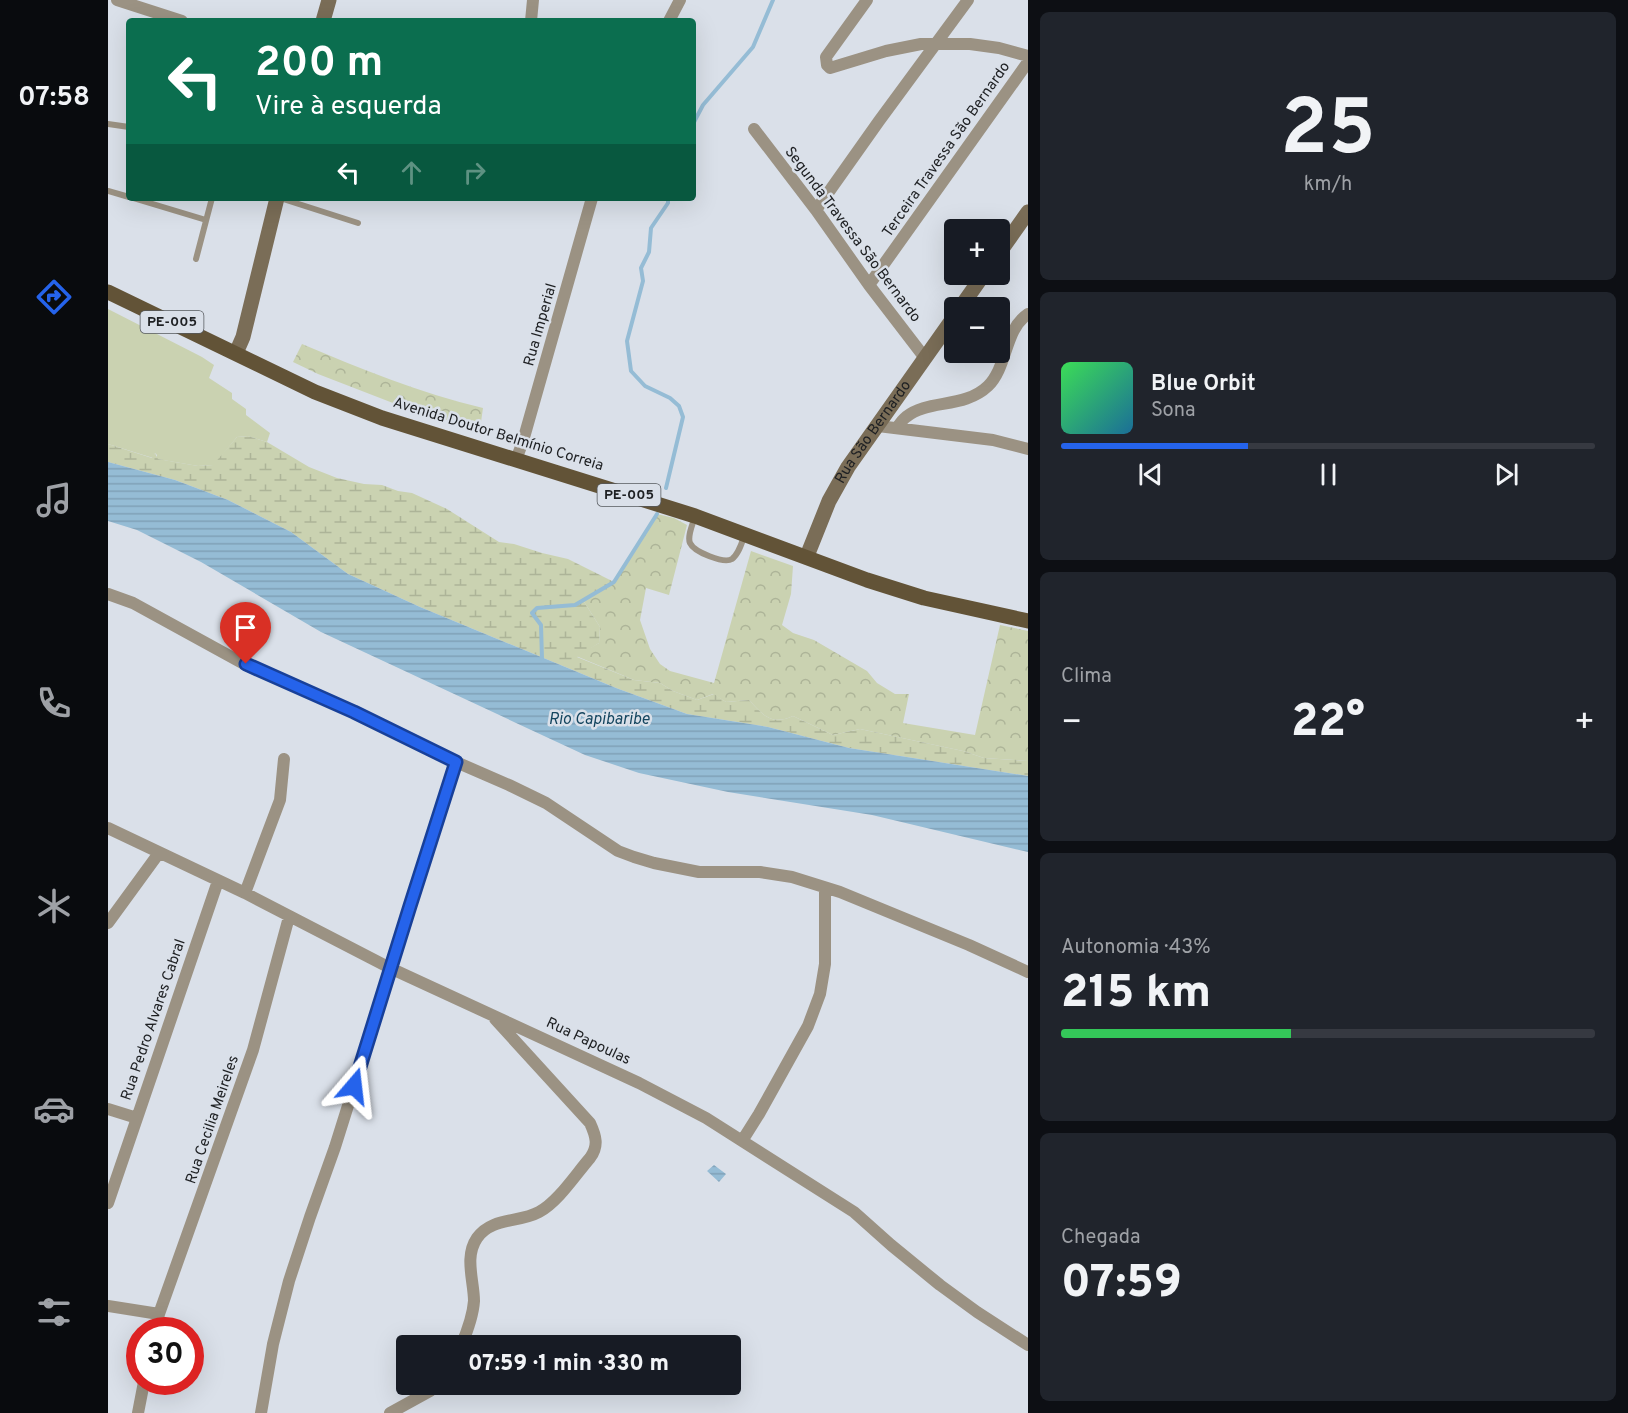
<!DOCTYPE html>
<html lang="pt">
<meta charset="utf-8">
<style>
:root{--surface:#171b24;--page:#20242c;--text:#f1f3f6;--muted:#9ea1a6;--line:#363941;--accent:#2563eb}
body{margin:0;font-family:Overpass,sans-serif;background:var(--page);color:var(--text);height:100vh;display:flex;flex-direction:column;font-size:22px;white-space:nowrap}
*{box-sizing:border-box;margin:0}
p{font-size:20px;color:var(--muted)}
.icon{flex:none;width:33px;height:33px;fill:none;stroke:currentColor;stroke-width:2;stroke-linecap:round;stroke-linejoin:round}
.map{position:relative;flex:1;overflow:hidden}
.details{display:flex;flex-direction:column;gap:12px;padding:12px;background:#0d0f14;width:600px}
.details>*{flex:none}
.banner{position:absolute;left:18px;top:18px;width:570px;height:183px;border-radius:6px;box-shadow:0 6px 24px #0002;background:#0b6e4f;color:#fff;overflow:hidden}
.fabs{position:absolute;left:836px;top:219px;display:grid;gap:12px}
.fabs a{display:grid;place-items:center;width:66px;height:66px;border-radius:6px;background:var(--surface);box-shadow:0 6px 24px #0002;font-size:30px}
.speed{position:absolute;left:18px;top:1317px;display:flex;gap:12px;font-size:30px;font-weight:700;text-align:center}
.speed>*{display:grid;place-content:center;width:78px;height:78px;border-radius:50%;background:var(--surface);box-shadow:0 6px 24px #0002;line-height:1}
.speed .limit{border:9px solid #d22;background:#fff;color:#111}
.pin{position:absolute;display:grid;place-items:center;width:51px;height:51px;color:#fff;margin:-62px -26px;border-radius:50% 50% 50% 0;rotate:-45deg;box-shadow:0 0 6px #0007}
.pin .icon{rotate:45deg}
.me{position:absolute;width:66px;margin:-33px;rotate:17deg;stroke-linejoin:round;filter:drop-shadow(0 0 4px #0008)}
.turn{display:flex;align-items:center;gap:21px;height:126px;padding:0 30px;font-size:27px}
.turn .icon{width:78px;height:78px;stroke-width:2.5}
.turn b{display:block;font-size:42px;line-height:51px}
.lanes{display:flex;align-items:center;height:57px;padding:0 30px;background:#0003;justify-content:center;gap:30px;direction:ltr}
.lanes .off{opacity:.35}
.big{font-size:45px;font-weight:800;line-height:1.1}
.details .card{flex:1;display:flex;flex-direction:column;justify-content:center;gap:9px;min-width:0;padding:0 21px;border-radius:9px;background:var(--page)}
.details .dial{align-items:center;gap:0}
.dial b{font-size:78px;line-height:1}
.song{display:flex;align-items:center;gap:18px}
.cover{width:72px;height:72px;border-radius:9px;background:linear-gradient(135deg,hsl(130 70% 55%),hsl(200 70% 35%))}
.played{height:6px;border-radius:3px;background:linear-gradient(90deg,var(--accent) 35%,var(--line) 35%)}
.keys{display:flex;justify-content:space-around;direction:ltr}
.heat{display:flex;justify-content:space-between;align-items:center;font-size:33px;direction:ltr}
.charge{height:9px;border-radius:4px;background:linear-gradient(90deg,#34c759 43%,var(--line) 0)}
.trip{position:absolute;left:288px;top:1335px;width:345px;height:60px;border-radius:6px;background:var(--surface);box-shadow:0 6px 24px #0002;font-weight:800;line-height:60px;text-align:center}
main{display:flex;flex:1;min-height:0}
.tabs{display:flex;flex-direction:column;width:108px;justify-content:space-around;align-items:center;background:#090b0e;color:var(--muted)}
.tabs .icon{width:42px;height:42px}
.tabs .active{color:var(--accent)}
.tabs b{font-size:27px;color:var(--text)}
.map>svg:first-child{display:block}
.grass{fill:#cad2b1}
.forest{fill:url(#forest-crowns)}
.wetland{fill:url(#wetland-marsh)}
.water{fill:url(#water-rules)}
.lines{fill:none;stroke-linecap:round;stroke-linejoin:round}
.stream{stroke:#95bcd5;stroke-width:4}
.lane{stroke:#9b9283;stroke-width:6}
.street{stroke:#9b9283;stroke-width:12}
.secondary{stroke:#7a6d57;stroke-width:15}
.primary{stroke:#625337;stroke-width:15}
.route-casing{stroke:#184099;stroke-width:15}
.route{stroke:#2563eb;stroke-width:10}
.labels{text-anchor:middle;dominant-baseline:central;stroke-width:5;stroke-linejoin:round;paint-order:stroke}
.shield{fill:#dae0e9;stroke:#565a5e;stroke-width:1.5}
.shield-label{font-size:14px;font-weight:bold;fill:#1e2023}
.street-label{font-size:15px;fill:#1e2023;stroke:#dae0e9}
.water-label{font-size:16px;font-style:italic;fill:#14455f;stroke:#dae0e9}
</style>
<main>
<nav class="tabs">
<b>07:58</b>
<svg class="icon active" aria-label="directions" viewBox="0 0 24 24"><path d="M12 3l9 9-9 9-9-9zM9 14v-3h6M13 9l2 2-2 2"/></svg>
<svg class="icon" aria-label="music" viewBox="0 0 24 24"><path d="M9 18V5l10-2v13"/><circle cx="6" cy="18" r="3"/><circle cx="16" cy="16" r="3"/></svg>
<svg class="icon" aria-label="phone" viewBox="0 0 24 24"><path d="M5 4h4l2 5-3 2q2 4 5 5l2-3 5 2v4C11 20 4 13 5 4z"/></svg>
<svg class="icon" aria-label="climate" viewBox="0 0 24 24"><path d="M12 3v18M4 7l16 10M4 17L20 7"/></svg>
<svg class="icon" aria-label="car" viewBox="0 0 24 24"><path d="M5 17H2v-5l4-1 3-4h7l3 4 3 1v5h-3M9 17h6M6 11h13"/><circle cx="7" cy="17" r="2"/><circle cx="17" cy="17" r="2"/></svg>
<svg class="icon" aria-label="filters" viewBox="0 0 24 24"><path d="M4 7h16M4 17h16"/><circle cx="9" cy="7" r="2"/><circle cx="15" cy="17" r="2"/></svg>
</nav>
<div class="map">
<svg width="920" height="1413" viewBox="0 0 920 1413">
<defs>
<pattern id="forest-crowns" width="20" height="18" patternUnits="userSpaceOnUse" patternTransform="scale(1.5)"><rect width="20" height="18" fill="#cad2b1"/><path d="M2 6a3 3 0 1 1 6 0M12 15a3 3 0 1 1 6 0" fill="none" stroke="#adb498"/></pattern>
<pattern id="wetland-marsh" width="20" height="14" patternUnits="userSpaceOnUse" patternTransform="scale(1.5)"><rect width="20" height="14" fill="#cad2b1"/><path d="M1 5h8M5 5V1M11 12h8M15 12V8" fill="none" stroke="#adb498"/></pattern>
<pattern id="water-rules" width="6" height="5" patternUnits="userSpaceOnUse" patternTransform="scale(1.5)"><rect width="6" height="5" fill="#95bcd5"/><path d="M0 2.5h6" fill="none" stroke="#80a1b7"/></pattern>
</defs>
<rect width="100%" height="100%" fill="#dae0e9"/>
<path class="grass" d="M 0,309 L 94,357 L 106,365 L 101,378 L 124,393 L 124,399 L 138,409 L 138,415 L 162,433 L 159,442 L 140,436 L 129,437 L 106,465 L 90,466 L 49,459 L 49,455 L 47,453 L 45,458 L 0,444 Z"/>
<path class="forest" d="M 194,344 C 253,369 312,393 375,408 L 372,429 L 303,410 L 210,374 L 185,362 Z
M 549,514 L 566,518 L 579,525 L 561,595 L 538,588 L 532,620 L 542,649 L 552,664 L 562,671 L 606,683 L 643,551 L 685,566 L 683,594 L 674,625 L 685,633 L 706,640 L 759,671 L 769,683 L 787,694 L 801,694 L 795,723 L 867,735 L 892,625 L 920,631 L 920,761 L 876,758 L 855,751 L 752,729 L 725,735 L 685,716 C 663,726 655,715 641,700 L 618,702 L 605,694 L 589,700 L 565,691 L 552,683 L 526,680 L 468,656 L 491,643 L 492,627 L 475,600 L 506,582 Z"/>
<path class="wetland" d="M 140,436 L 159,442 L 201,467 L 229,478 L 256,484 L 274,485 L 290,491 L 304,493 L 339,509 L 391,542 L 406,544 L 434,553 L 460,559 L 506,582 L 475,600 L 492,627 L 491,643 L 469,657 L 526,680 L 552,683 L 565,691 L 589,700 L 606,694 L 618,702 L 641,700 C 655,715 663,726 685,716 L 725,735 L 752,729 L 855,751 L 876,758 L 920,761 L 920,776 L 741,748 L 660,727 L 579,714 L 508,688 L 312,607 L 240,574 L 183,532 L 120,500 L 67,480 L 0,462 L 0,444 L 44,458 L 47,453 L 50,459 L 90,466 L 105,465 L 129,437 Z"/>
<path class="water" d="M 0,462 L 67,480 L 120,500 L 183,532 L 240,574 L 312,607 L 508,688 L 579,714 L 660,727 L 741,748 L 920,776 L 920,852 L 764,815 L 620,792 L 531,773 L 477,755 L 213,632 L 93,562 L 29,530 L 0,521 Z
M 606,1165 L 618,1174 L 611,1182 L 599,1171 Z"/>
<g class="lines">
<path class="stream" d="M 585,124 L 595,105 L 645,47 L 665,0
M 558,488 L 575,417 L 571,406 L 562,398 L 537,386 L 523,371 L 519,341 L 535,281 L 533,268 L 541,252 L 543,228 L 560,203 L 560,198
M 434,659 L 433,625 L 424,613 L 429,608 L 467,605 L 506,582 L 549,514"/>
<path class="lane" d="M 0,124 L 21,127
M 0,191 L 21,197
M 25,198 L 98,220
M 172,198 L 250,223
M 88,259 L 104,198
M 587,516 C 585,524 579,536 582,543 C 586,552 616,564 624,559 C 631,554 634,542 637,534"/>
<path class="street" d="M 9,0 L 74,21
M 759,0 L 718,57 L 719,65 L 722,68 L 778,51 L 813,44 L 862,44 L 891,48 L 920,56
M 423,21 L 425,0
M 561,21 L 572,0
M 646,129 L 708,210 L 761,285 L 817,358
M 708,210 L 771,121 L 860,0
M 761,285 L 920,62
M 770,426 L 885,440 L 920,449
M 789,428 C 791,425 794,420 798,417 C 820,399 856,409 880,386 C 900,366 896,330 920,314
M 408,460 L 415,441 L 484,198
M 0,594 L 25,603 L 138,665 L 246,712 L 348,762 L 401,785 L 438,803 L 510,851 L 526,857 L 546,863 L 591,872 L 652,872 L 684,877 L 732,892 L 861,945 L 920,972
M 0,828 L 137,893 L 282,968 L 531,1083 L 598,1118 L 746,1212 L 783,1245 L 832,1285 L 869,1312 L 920,1345
M 137,893 L 172,800 L 176,759
M 0,923 L 51,853
M 0,1109 L 29,1118
M 634,1141 L 651,1114 L 700,1026 L 712,994 L 717,964 L 717,888
M 0,1203 L 110,881
M 0,1306 L 51,1314
M 48,1330 L 51,1314 L 145,1050 L 181,917
M 353,1346 C 359,1332 365,1316 366,1301 C 366,1281 356,1257 369,1238 C 384,1217 411,1223 431,1212 C 450,1202 468,1174 482,1158 C 491,1146 488,1136 482,1123 L 387,1019
M 30,1413 L 36,1382
M 153,1413 L 165,1344 L 181,1281 L 202,1217 L 227,1147 L 348,762
M 282,1413 L 322,1391 L 328,1384"/>
<g class="secondary">
<path d="M 215,21 L 221,0"/>
<path d="M 891,253 L 920,212"/>
<path d="M 852,308 L 876,274"/>
<path d="M 128,353 L 135,337 L 169,198"/>
<path id="s1" d="M 699,556 L 721,501 L 740,467 L 846,317"/>
</g>
<path class="primary" d="M 0,292 L 207,392 L 274,418 L 587,516 L 759,580 L 816,598 L 920,621"/>
</g>
<g class="lines">
<defs>
<path id="route" d="M 138,664 L 246,712 L 348,762 L 302,906 L 246,1086"/>
</defs>
<use href="#route" class="route-casing"/>
<use href="#route" class="route"/>
</g>
<g class="labels">
<g class="shield">
<rect x="32.5" y="311" width="63" height="22" rx="4.5"/>
<rect x="489.5" y="484" width="63" height="22" rx="4.5"/>
</g>
<g class="shield-label">
<text x="64" y="322">PE-005</text>
<text x="521" y="495">PE-005</text>
</g>
<g class="street-label">
<text transform="translate(839 150) rotate(-55)">Terceira Travessa São Bernardo</text>
<text transform="translate(744 235) rotate(53)">Segunda Travessa São Bernardo</text>
<text transform="translate(433 325) rotate(-74)">Rua Imperial</text>
<text stroke="none"><textPath href="#s1" startOffset="141">Rua São Bernardo</textPath></text>
<text transform="translate(390 435) rotate(17)">Avenida Doutor Belmínio Correia</text>
<text transform="translate(46 1020) rotate(-71)">Rua Pedro Alvares Cabral</text>
<text transform="translate(480 1042) rotate(25)">Rua Papoulas</text>
<text transform="translate(105 1120) rotate(-71)">Rua Cecilia Meireles</text>
</g>
<g class="water-label">
<text x="491" y="720">Rio Capibaribe</text>
</g>
</g>
</svg>
<div class="fabs">
<a>+</a>
<a>−</a>
</div>
<div class="speed"><div class="limit">30</div></div>
<div class="pin" style="left:138px;top:664px;background:#d93025"><svg class="icon" aria-label="arrive" viewBox="0 0 24 24"><path d="M6 21V4h12l-3 4 3 4H6"/></svg></div>
<svg class="me" style="left:246px;top:1086px" viewBox="-20 -20 40 40"><path d="M0-17L14 15 0 8-14 15z" fill="#2563eb" stroke="#fff" stroke-width="4"/></svg>
<div class="trip">07:59 · 1 min · 330 m</div>
<div class="banner">
<div class="turn"><svg class="icon" aria-label="left" viewBox="0 0 24 24"><path d="M17 20v-9H6M10 6l-5 5 5 5"/></svg><div><b>200 m</b>Vire à esquerda</div></div>
<div class="lanes"><svg class="icon" aria-label="left" viewBox="0 0 24 24"><path d="M17 20v-9H6M10 6l-5 5 5 5"/></svg><svg class="icon off" aria-label="ahead" viewBox="0 0 24 24"><path d="M12 20V5M6 11l6-6 6 6"/></svg><svg class="icon off" aria-label="right" viewBox="0 0 24 24"><path d="M7 20v-9h11M14 6l5 5-5 5"/></svg></div>
</div>
</div>
<section class="details">
<div class="card dial"><b>25</b><p>km/h</p></div>
<div class="card">
<div class="song"><i class="cover"></i><div><b>Blue Orbit</b><p>Sona</p></div></div>
<div class="played"></div>
<div class="keys"><svg class="icon" aria-label="previous" viewBox="0 0 24 24"><path d="M18 5L8 12l10 7zM5 5v14"/></svg><svg class="icon" aria-label="pause" viewBox="0 0 24 24"><path d="M8 5v14M16 5v14"/></svg><svg class="icon" aria-label="next" viewBox="0 0 24 24"><path d="M6 5l10 7-10 7zM19 5v14"/></svg></div>
</div>
<div class="card"><p>Clima</p>
<div class="heat"><a>−</a><b class="big">22°</b><a>+</a></div>
</div>
<div class="card"><p>Autonomia · 43%</p><b class="big">215 km</b><div class="charge"></div></div>
<div class="card"><p>Chegada</p><b class="big">07:59</b></div>
</section>
</main>
